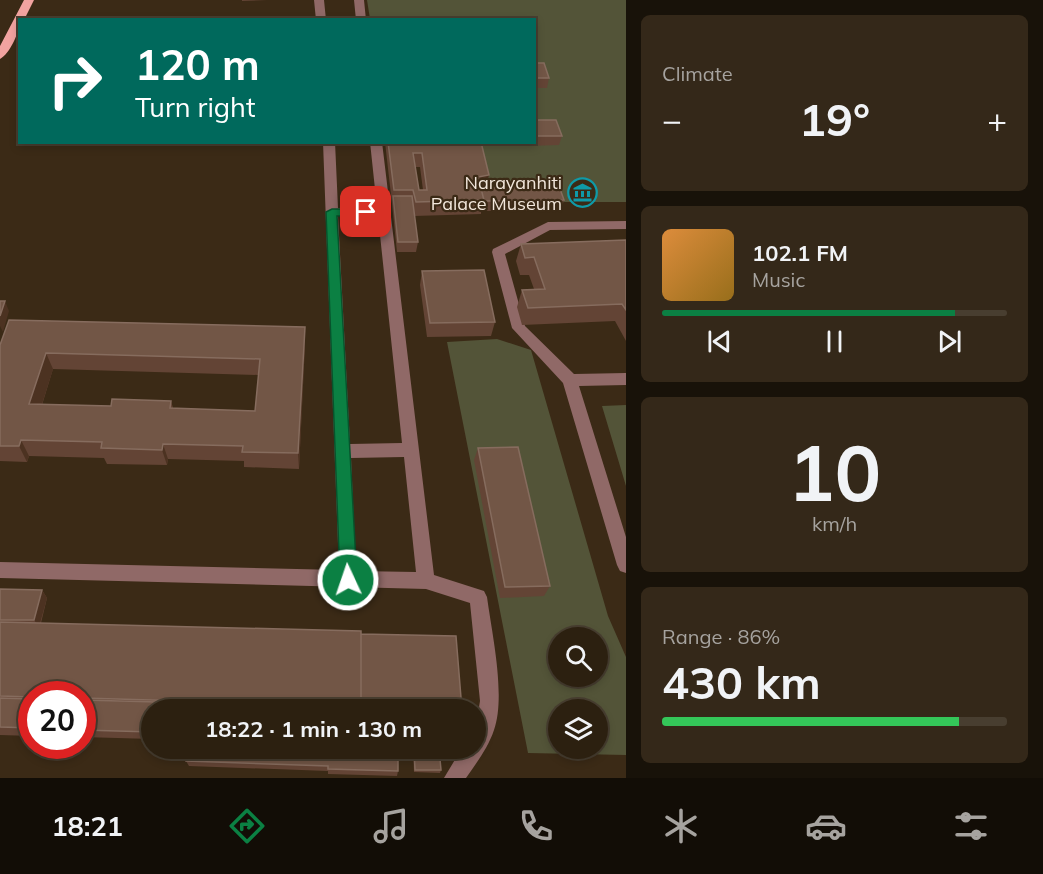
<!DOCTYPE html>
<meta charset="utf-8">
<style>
:root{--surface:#2c2010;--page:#342819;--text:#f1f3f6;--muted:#a6a39f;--line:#483e30;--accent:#0b8043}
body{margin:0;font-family:Mulish,sans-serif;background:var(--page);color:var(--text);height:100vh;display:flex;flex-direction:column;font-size:22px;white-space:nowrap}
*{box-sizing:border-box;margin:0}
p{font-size:20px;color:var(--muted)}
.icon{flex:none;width:33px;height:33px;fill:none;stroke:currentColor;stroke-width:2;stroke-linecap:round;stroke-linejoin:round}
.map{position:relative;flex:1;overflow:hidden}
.sheet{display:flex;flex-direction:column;gap:15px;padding:15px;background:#181209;width:417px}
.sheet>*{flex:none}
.top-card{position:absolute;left:18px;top:18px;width:518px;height:126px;border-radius:0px;box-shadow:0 3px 9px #0003,0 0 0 2px var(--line);background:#00695c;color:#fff;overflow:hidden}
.fabs{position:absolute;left:548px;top:627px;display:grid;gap:12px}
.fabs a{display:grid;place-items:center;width:60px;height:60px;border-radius:50%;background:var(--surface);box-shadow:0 3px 9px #0003,0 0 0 2px var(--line);font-size:30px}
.speed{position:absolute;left:18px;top:681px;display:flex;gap:12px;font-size:30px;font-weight:700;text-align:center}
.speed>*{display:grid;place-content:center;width:78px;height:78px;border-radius:50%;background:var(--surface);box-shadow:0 3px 9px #0003,0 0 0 2px var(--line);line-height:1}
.speed .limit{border:9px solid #d22;background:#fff;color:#111}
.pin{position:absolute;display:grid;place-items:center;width:51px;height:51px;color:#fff;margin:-26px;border-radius:12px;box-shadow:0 3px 9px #0006}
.me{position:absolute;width:66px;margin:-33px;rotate:357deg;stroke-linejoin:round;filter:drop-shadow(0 0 4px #0008)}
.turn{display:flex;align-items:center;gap:21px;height:126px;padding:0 18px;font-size:27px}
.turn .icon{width:78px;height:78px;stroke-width:2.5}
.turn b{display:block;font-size:42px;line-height:51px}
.big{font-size:45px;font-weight:700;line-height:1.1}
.sheet .widget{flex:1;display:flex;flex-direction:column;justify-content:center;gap:9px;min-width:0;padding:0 21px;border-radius:9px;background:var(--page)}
.sheet .dial{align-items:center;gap:0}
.dial b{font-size:78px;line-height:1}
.song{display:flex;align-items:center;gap:18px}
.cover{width:72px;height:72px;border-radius:9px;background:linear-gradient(135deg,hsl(30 70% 55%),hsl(40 70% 35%))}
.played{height:6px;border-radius:3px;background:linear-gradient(90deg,var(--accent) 85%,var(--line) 85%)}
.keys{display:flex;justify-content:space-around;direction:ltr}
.heat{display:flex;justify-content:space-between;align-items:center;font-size:33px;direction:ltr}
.charge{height:9px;border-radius:4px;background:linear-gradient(90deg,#34c759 86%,var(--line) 0)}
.trip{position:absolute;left:141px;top:699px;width:345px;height:60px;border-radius:30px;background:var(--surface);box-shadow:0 3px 9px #0003,0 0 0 2px var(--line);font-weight:700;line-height:60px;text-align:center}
.tabs{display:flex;height:96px;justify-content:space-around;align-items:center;background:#120d06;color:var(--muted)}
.tabs .icon{width:42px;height:42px}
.tabs .selected{color:var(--accent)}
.tabs b{font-size:27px;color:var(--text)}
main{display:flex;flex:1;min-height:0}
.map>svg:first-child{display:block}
.green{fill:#535438;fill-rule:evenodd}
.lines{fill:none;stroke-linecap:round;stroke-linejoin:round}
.minor{fill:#906967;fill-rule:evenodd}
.major{fill:#f2a3a0;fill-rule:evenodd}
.wall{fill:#634435;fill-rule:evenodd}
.shaded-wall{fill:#4c3221}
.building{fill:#725646;stroke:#866c5e;stroke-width:1.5;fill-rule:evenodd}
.route{fill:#0b8043;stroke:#07532c;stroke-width:1.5}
.labels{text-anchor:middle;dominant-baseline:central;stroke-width:4.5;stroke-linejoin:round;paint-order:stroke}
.poi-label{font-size:18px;fill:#f2e7db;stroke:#3b2a16;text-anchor:end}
</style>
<main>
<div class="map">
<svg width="626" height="778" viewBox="0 0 626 778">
<rect width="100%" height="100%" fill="#3b2a16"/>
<path class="green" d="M 367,0 L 626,0 L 626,202 L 558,202 L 488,190 L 479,153 L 468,143 L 534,142 L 534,20 L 370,19 Z
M 497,339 L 531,350 L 608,616 L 626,657 L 626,755 L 528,753 L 447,342 ZM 558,638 L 597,638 L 597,676 L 558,676 ZM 558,710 L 597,710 L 597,748 L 558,748 Z
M 626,405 L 626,486 L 602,406 Z"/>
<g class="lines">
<path class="minor" d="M 314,0 L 324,0 L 326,20 L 316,20 Z
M 354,0 L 364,0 L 366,20 L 356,20 Z
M 323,142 L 335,142 L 338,208 L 377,208 L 370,142 L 382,142 L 434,575 L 484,591 L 487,597 C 492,634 506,696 494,730 C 488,748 477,762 466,778 L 444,778 L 462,748 L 476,748 L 476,725 L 480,701 L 470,603 L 426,589 L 0,578 L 0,562 L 339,570 ZM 338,216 L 378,216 L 402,443 L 350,444 ZM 404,457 L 416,572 L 356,571 L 351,458 Z
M 626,221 L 626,229 L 550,230 L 505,254 L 525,326 L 574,374 L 626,373 L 626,385 L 579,386 L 626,537 L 626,573 L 620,571 L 617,565 L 563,383 L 512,328 L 492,252 L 493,249 L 548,222 Z"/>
<path class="major" d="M 24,0 L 34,0 L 24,20 L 20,20 C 20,31 10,54 0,59 L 0,46 Z"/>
</g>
<path class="wall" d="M 242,0 L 267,0 L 242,1 Z
M 534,63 L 549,78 L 547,88 L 534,88 Z
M 534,120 L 562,136 L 559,145 L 528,146 L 527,142 L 534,142 Z
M 385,142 L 481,142 L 486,188 L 564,200 L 561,210 L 482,211 L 481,210 L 481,214 L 414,216 L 418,242 L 416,252 L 397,252 L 392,204 ZM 415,167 L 420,167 L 423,190 L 419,190 Z
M 626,240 L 626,341 L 615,321 L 522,325 L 517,307 L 522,290 L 534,289 L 529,275 L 520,275 L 516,261 L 521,244 Z
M 422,271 L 495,322 L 491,336 L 427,337 L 420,285 Z
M 305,344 L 299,469 L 244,467 L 244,461 L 168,459 L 167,465 L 107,464 L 104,458 L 29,456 L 27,462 L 0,461 L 0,345 ZM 53,369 L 259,375 L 255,411 L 173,408 L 171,401 L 111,406 L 42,405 Z
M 478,448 L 550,586 L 544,596 L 500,598 L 474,460 Z
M 0,589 L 42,590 L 47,598 L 41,623 L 361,634 L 462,710 L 152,710 L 152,739 L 82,737 L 82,694 L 32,694 L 32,736 L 0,735 Z
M 187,748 L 398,771 L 397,776 L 328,774 L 328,771 L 189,766 L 186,761 Z
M 413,748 L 439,748 L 441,770 L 440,773 L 414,772 Z"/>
<path class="shaded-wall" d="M 489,175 L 486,189 L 480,190 L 478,177 Z
M 5,301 L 9,311 L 3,332 L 0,326 L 0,316 Z
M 305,327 L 305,344 L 299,469 L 298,453 Z
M 46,353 L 53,369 L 37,420 L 29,404 Z
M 21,440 L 29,456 L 27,462 L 19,446 Z
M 163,444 L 168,459 L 167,465 L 162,450 Z
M 42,590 L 47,598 L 39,627 L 34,620 Z"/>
<path class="building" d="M 534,63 L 544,63 L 549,78 L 534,78 Z
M 534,120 L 556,120 L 562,136 L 534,136 Z
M 388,142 L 481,142 L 489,175 L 478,177 L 484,200 L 416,202 L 413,190 L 394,190 ZM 413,153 L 422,153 L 427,190 L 419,190 Z
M 559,186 L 564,200 L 484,201 L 481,188 Z
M 393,196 L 412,196 L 418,242 L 398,242 Z
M 626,240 L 626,310 L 622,304 L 528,308 L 522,290 L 545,289 L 534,257 L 525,258 L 521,244 Z
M 484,270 L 495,322 L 430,323 L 422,271 Z
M 0,301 L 5,301 L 0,316 Z
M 9,320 L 305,327 L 298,453 L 242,452 L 243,446 L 163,444 L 162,450 L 101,448 L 102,442 L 21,440 L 19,446 L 0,446 L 0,345 ZM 46,353 L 260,359 L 255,411 L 170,408 L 171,401 L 112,399 L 111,406 L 29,404 Z
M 518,447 L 550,586 L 505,587 L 478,448 Z
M 0,589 L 42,590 L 34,620 L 0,620 Z
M 0,622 L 361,631 L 361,706 L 82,698 L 82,694 L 32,694 L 32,697 L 0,696 Z
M 361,634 L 456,636 L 462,710 L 361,708 Z
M 0,698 L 32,699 L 32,728 L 0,727 Z
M 82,700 L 233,704 L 232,710 L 152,710 L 152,732 L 82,730 Z
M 187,748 L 398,748 L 398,771 L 328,769 L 328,766 L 186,761 Z
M 414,748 L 439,748 L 441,770 L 415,770 Z"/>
<path class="route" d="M 332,209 L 366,209 L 371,212 L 366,216 L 337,216 L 357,580 L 354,585 L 348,587 L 343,585 L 340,580 L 326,212 Z"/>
<defs>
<symbol id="museum-ring" viewBox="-11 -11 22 22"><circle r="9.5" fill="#3b2a16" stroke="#0f9aa8" stroke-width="1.5"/><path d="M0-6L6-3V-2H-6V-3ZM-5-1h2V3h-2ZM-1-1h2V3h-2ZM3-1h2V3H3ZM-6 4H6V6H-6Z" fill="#0f9aa8"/></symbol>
</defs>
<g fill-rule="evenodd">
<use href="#museum-ring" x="566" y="176" width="33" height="33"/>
</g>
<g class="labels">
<g class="poi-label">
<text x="562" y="182">Narayanhiti<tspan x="562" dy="21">Palace Museum</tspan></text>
</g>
</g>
</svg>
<div class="fabs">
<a><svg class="icon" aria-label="search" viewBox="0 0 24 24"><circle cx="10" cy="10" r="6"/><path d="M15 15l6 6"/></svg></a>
<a><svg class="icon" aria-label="layers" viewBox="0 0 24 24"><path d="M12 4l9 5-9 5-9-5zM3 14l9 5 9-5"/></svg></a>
</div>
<div class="speed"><div class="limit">20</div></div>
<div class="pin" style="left:366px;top:212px;background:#d93025"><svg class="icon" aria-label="arrive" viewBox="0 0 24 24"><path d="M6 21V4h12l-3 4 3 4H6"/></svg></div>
<svg class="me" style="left:348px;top:580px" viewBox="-20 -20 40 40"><circle r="17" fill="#0b8043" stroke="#fff" stroke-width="3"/><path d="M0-11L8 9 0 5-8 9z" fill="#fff"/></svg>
<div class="trip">18:22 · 1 min · 130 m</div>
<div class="top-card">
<div class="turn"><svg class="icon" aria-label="right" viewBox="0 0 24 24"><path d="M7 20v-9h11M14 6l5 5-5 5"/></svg><div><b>120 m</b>Turn right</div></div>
</div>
</div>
<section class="sheet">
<div class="widget"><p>Climate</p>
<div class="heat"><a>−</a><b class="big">19°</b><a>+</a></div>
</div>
<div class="widget">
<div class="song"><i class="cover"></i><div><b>102.1 FM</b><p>Music</p></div></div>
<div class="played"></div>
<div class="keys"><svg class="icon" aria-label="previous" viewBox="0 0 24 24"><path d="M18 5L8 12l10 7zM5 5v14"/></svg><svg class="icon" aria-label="pause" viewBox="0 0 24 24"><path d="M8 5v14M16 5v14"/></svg><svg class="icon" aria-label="next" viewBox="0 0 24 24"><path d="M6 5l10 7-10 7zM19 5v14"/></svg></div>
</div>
<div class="widget dial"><b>10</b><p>km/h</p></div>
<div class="widget"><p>Range · 86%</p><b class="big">430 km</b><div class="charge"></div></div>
</section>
</main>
<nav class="tabs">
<b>18:21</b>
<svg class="icon selected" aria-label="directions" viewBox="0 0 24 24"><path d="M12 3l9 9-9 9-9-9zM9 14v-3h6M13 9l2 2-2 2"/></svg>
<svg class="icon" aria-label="music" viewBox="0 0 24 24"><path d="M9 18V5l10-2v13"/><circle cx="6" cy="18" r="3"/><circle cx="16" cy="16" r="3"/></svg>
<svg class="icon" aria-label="phone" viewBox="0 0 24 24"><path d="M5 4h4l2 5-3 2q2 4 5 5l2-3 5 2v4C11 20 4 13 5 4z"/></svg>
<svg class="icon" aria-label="climate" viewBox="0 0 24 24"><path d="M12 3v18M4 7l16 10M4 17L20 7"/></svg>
<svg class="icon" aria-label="car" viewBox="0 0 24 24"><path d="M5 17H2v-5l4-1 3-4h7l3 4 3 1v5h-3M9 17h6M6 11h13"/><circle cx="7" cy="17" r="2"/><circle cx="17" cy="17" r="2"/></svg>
<svg class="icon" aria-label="filters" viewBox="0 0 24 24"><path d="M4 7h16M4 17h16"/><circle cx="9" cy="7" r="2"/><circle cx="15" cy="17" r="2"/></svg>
</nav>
